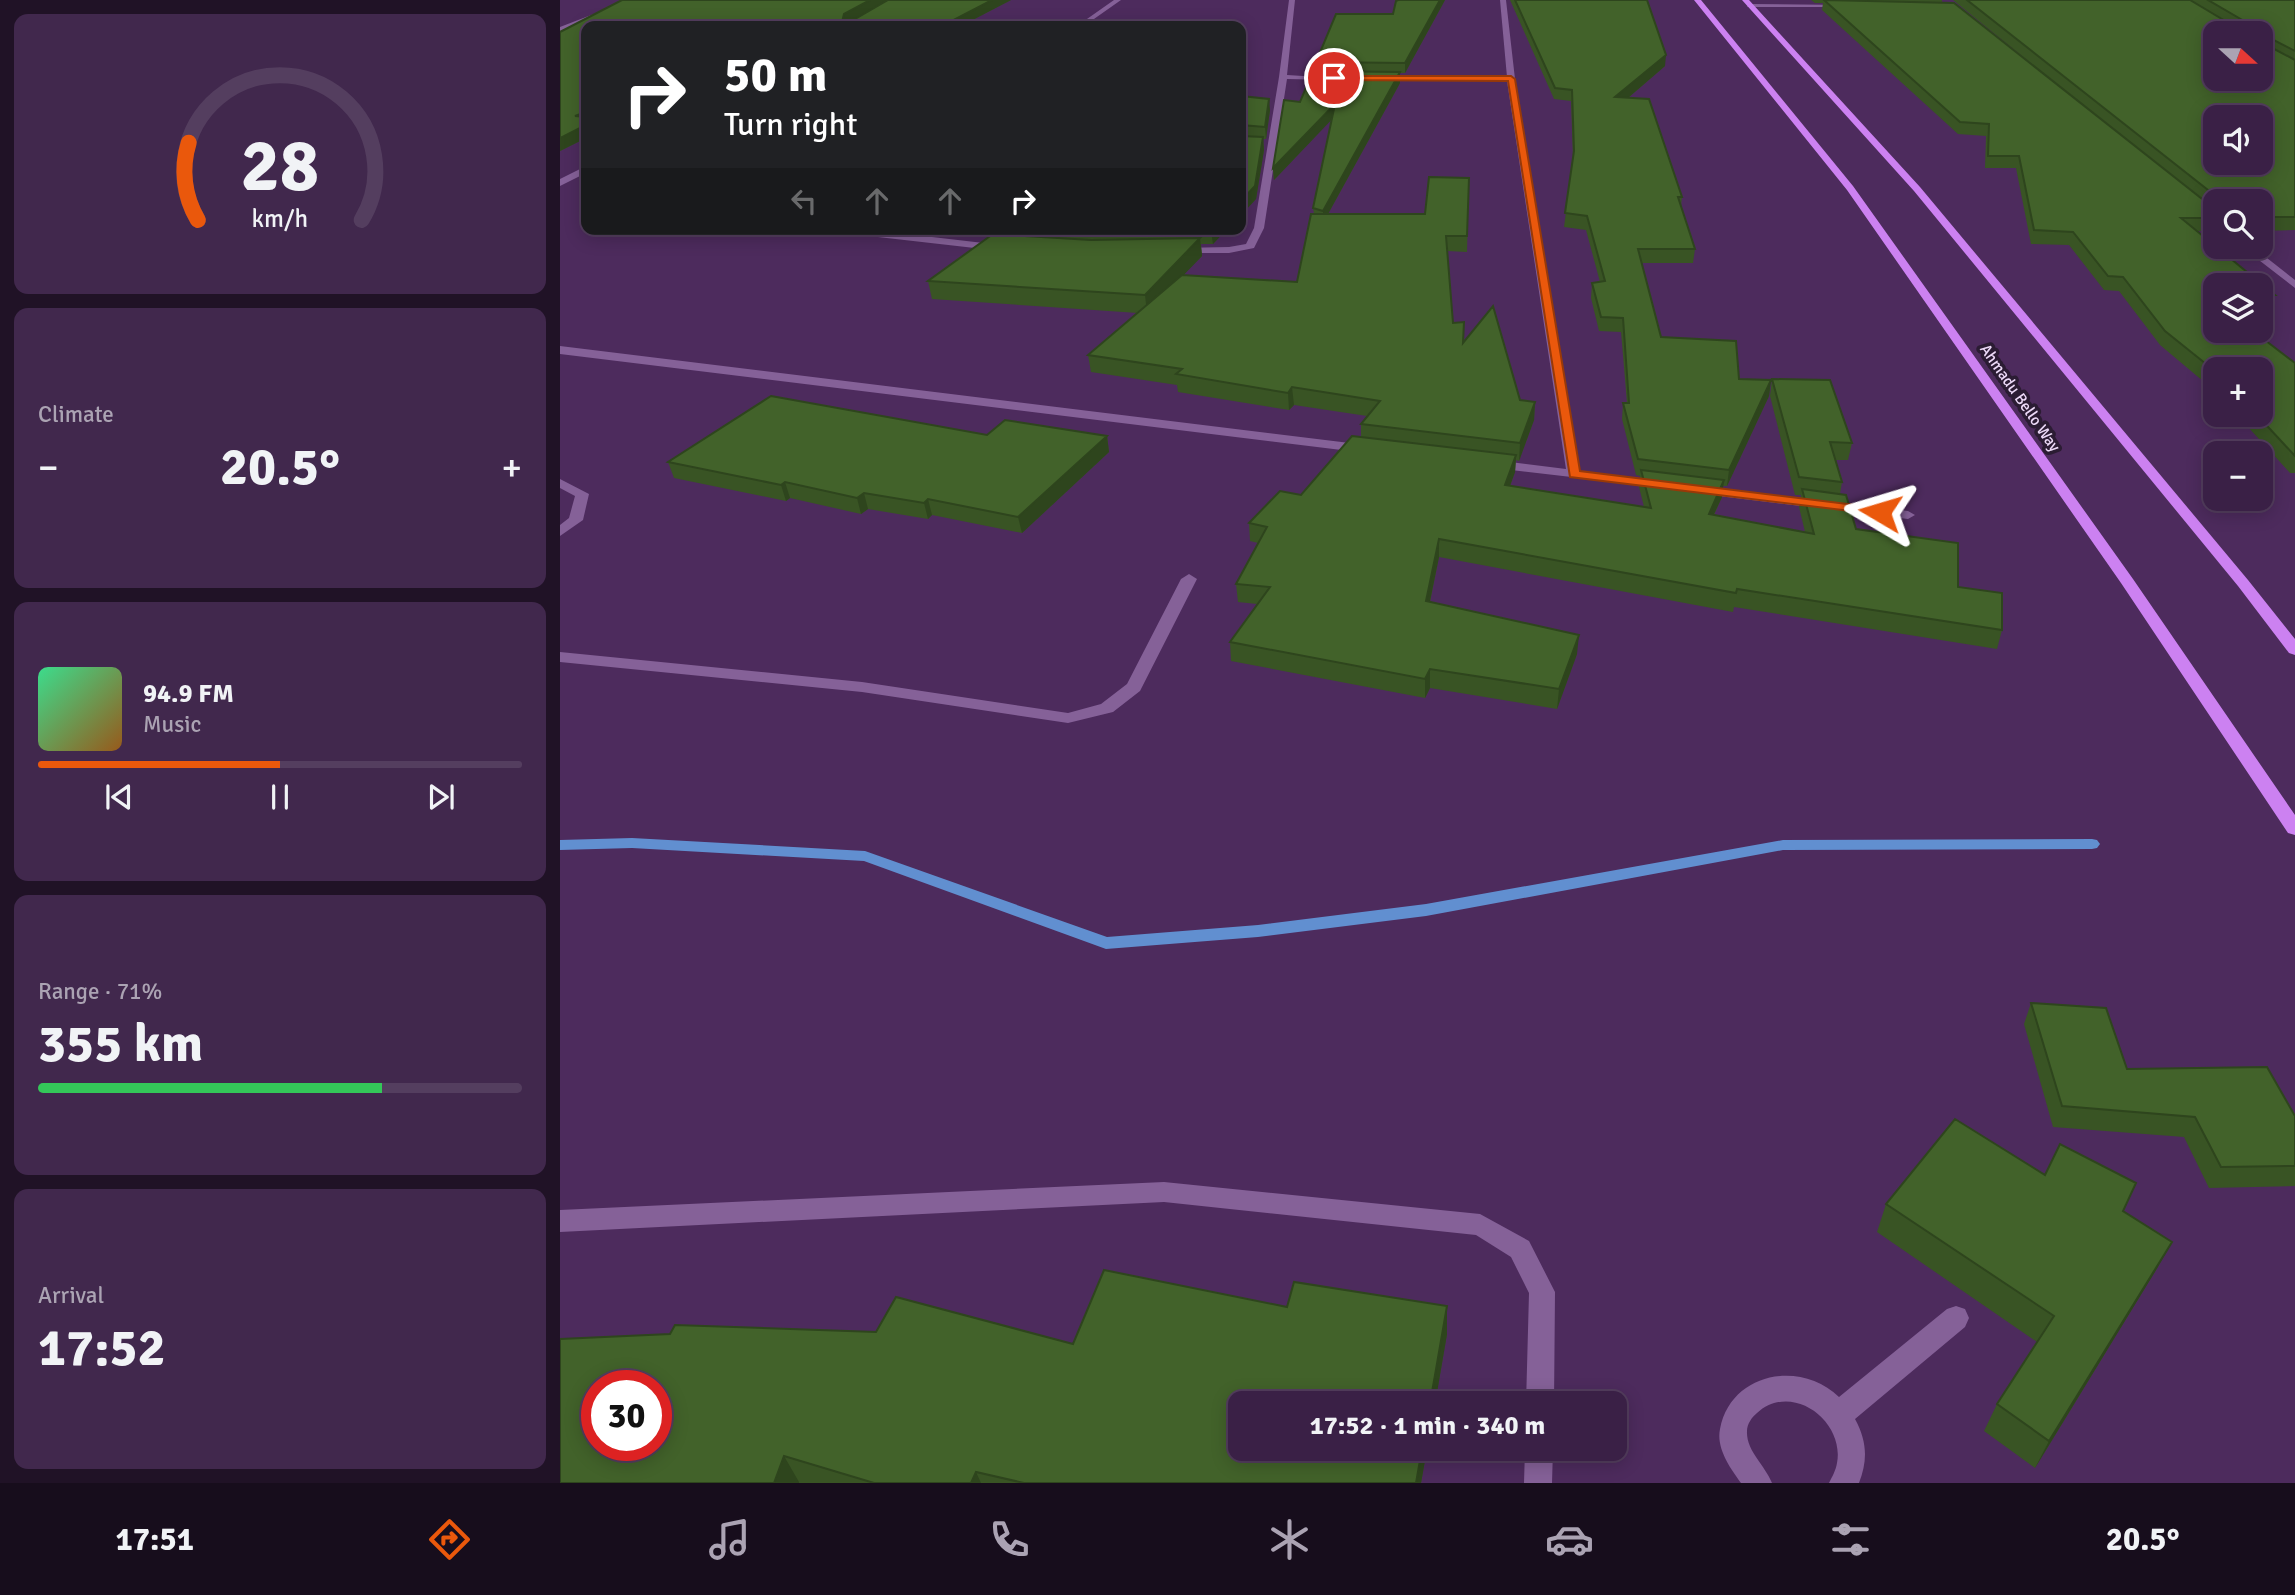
<!DOCTYPE html>
<meta charset="utf-8">
<style>
:root{--surface:#3a2046;--page:#41284d;--text:#f1f3f6;--muted:#aba3b3;--line:#543e5f;--accent:#ea580c}
body{margin:0;font-family:Signika,sans-serif;background:var(--page);color:var(--text);height:100vh;display:flex;flex-direction:column;font-size:26px;white-space:nowrap}
*{box-sizing:border-box;margin:0}
p{font-size:23px;color:var(--muted)}
.icon{flex:none;width:38px;height:38px;fill:none;stroke:currentColor;stroke-width:2;stroke-linecap:round;stroke-linejoin:round}
.map{position:relative;flex:1;overflow:hidden}
.details{display:flex;flex-direction:column;gap:14px;padding:14px;background:#201226;width:560px}
.details>*{flex:none}
.top-card{position:absolute;left:21px;top:21px;width:665px;height:214px;border-radius:14px;box-shadow:0 4px 18px #0003,0 0 0 2px var(--line);background:#202124;color:#fff;overflow:hidden}
.needle{width:46px;rotate:111deg}
.buttons{position:absolute;left:1643px;top:21px;display:grid;gap:14px}
.buttons a{display:grid;place-items:center;width:70px;height:70px;border-radius:14px;background:var(--surface);box-shadow:0 4px 18px #0003,0 0 0 2px var(--line);font-size:35px}
.speed{position:absolute;left:21px;top:1370px;display:flex;gap:14px;font-size:35px;font-weight:700;text-align:center}
.speed>*{display:grid;place-content:center;width:91px;height:91px;border-radius:50%;background:var(--surface);box-shadow:0 4px 18px #0003,0 0 0 2px var(--line);line-height:1}
.speed .limit{border:10px solid #d22;background:#fff;color:#111}
.pin{position:absolute;display:grid;place-items:center;width:60px;height:60px;color:#fff;margin:-30px;border:4px solid #fff;border-radius:50%;box-shadow:0 2px 7px #0007}
.me{position:absolute;width:77px;margin:-38px;rotate:277deg;stroke-linejoin:round;filter:drop-shadow(0 0 5px #0008)}
.turn{display:flex;align-items:center;gap:24px;height:147px;padding:0 28px;font-size:32px}
.turn .icon{width:91px;height:91px;stroke-width:2.5}
.turn b{display:block;font-size:49px;line-height:60px}
.lanes{display:flex;align-items:center;height:66px;padding:0 28px;background:#0003;justify-content:center;gap:35px;direction:ltr}
.lanes .off{opacity:.35}
.big{font-size:52px;font-weight:800;line-height:1.1}
.details .tile{flex:1;display:flex;flex-direction:column;justify-content:center;gap:10px;min-width:0;padding:0 24px;border-radius:14px;background:var(--page)}
.details .dial{align-items:center;gap:0}
.dial svg{height:182px;overflow:visible;fill:none;stroke:var(--line);stroke-width:7;stroke-linecap:round;text-anchor:middle}
.dial text{fill:var(--text);stroke:none}
.song{display:flex;align-items:center;gap:21px}
.cover{width:84px;height:84px;border-radius:10px;background:linear-gradient(135deg,hsl(150 70% 55%),hsl(30 70% 35%))}
.played{height:7px;border-radius:4px;background:linear-gradient(90deg,var(--accent) 50%,var(--line) 50%)}
.keys{display:flex;justify-content:space-around;direction:ltr}
.heat{display:flex;justify-content:space-between;align-items:center;font-size:38px;direction:ltr}
.charge{height:10px;border-radius:5px;background:linear-gradient(90deg,#34c759 71%,var(--line) 0)}
.trip{position:absolute;left:668px;top:1391px;width:399px;height:70px;border-radius:14px;background:var(--surface);box-shadow:0 4px 18px #0003,0 0 0 2px var(--line);font-weight:800;line-height:70px;text-align:center}
.tabs{display:flex;height:112px;justify-content:space-around;align-items:center;background:#170d1c;color:var(--muted)}
.tabs .icon{width:49px;height:49px}
.tabs .current{color:var(--accent)}
.tabs b{font-size:32px;color:var(--text)}
main{display:flex;flex:1;min-height:0}
.map>svg:first-child{display:block}
.lines{fill:none;stroke-linecap:round;stroke-linejoin:round}
.stream{fill:#618fd0;fill-rule:evenodd}
.service{fill:#856198;fill-rule:evenodd}
.minor{fill:#856198;fill-rule:evenodd}
.primary{fill:#cc81f1;fill-rule:evenodd}
.wall{fill:#395424}
.shaded-wall{fill:#2e451d}
.building{fill:#42622a;stroke:#2e451d;stroke-width:2;fill-rule:evenodd}
.route{fill:#ea580c;stroke:#983908;stroke-width:2}
.labels{text-anchor:middle;dominant-baseline:central;stroke-width:7;stroke-linejoin:round;paint-order:stroke}
.far-street-label{font-size:16px;fill:#eddaf8;stroke:#2b1c33}
</style>
<main>
<section class="details">
<div class="tile dial"><svg viewBox="0 0 100 80">
<path d="M14 69A42 42 0 1 1 86 69"/>
<path d="M14 69A42 42 0 0 1 10 35" stroke="#ea580c"/>
<text x="50" y="56" font-size="32" font-weight="700">28</text>
<text x="50" y="72" font-size="11">km/h</text>
</svg></div>
<div class="tile"><p>Climate</p>
<div class="heat"><a>−</a><b class="big">20.5°</b><a>+</a></div>
</div>
<div class="tile">
<div class="song"><i class="cover"></i><div><b>94.9 FM</b><p>Music</p></div></div>
<div class="played"></div>
<div class="keys"><svg class="icon" aria-label="previous" viewBox="0 0 24 24"><path d="M18 5L8 12l10 7zM5 5v14"/></svg><svg class="icon" aria-label="pause" viewBox="0 0 24 24"><path d="M8 5v14M16 5v14"/></svg><svg class="icon" aria-label="next" viewBox="0 0 24 24"><path d="M6 5l10 7-10 7zM19 5v14"/></svg></div>
</div>
<div class="tile"><p>Range · 71%</p><b class="big">355 km</b><div class="charge"></div></div>
<div class="tile"><p>Arrival</p><b class="big">17:52</b></div>
</section>
<div class="map">
<svg width="1735" height="1483" viewBox="0 0 1735 1483">
<rect width="100%" height="100%" fill="#4d2b5d"/>
<g class="lines">
<path class="stream" d="M 72,838 L 305,851 L 547,937 L 698,925 L 866,904 L 1223,840 L 1532,839 L 1537,840 L 1540,844 L 1537,848 L 1532,849 L 1223,850 L 866,916 L 698,937 L 546,949 L 304,861 L 72,848 L 0,850 L 0,840 Z"/>
<path class="service" d="M 1396,1306 L 1405,1309 L 1409,1318 L 1405,1327 L 1295,1419 C 1307,1441 1308,1460 1299,1483 L 1269,1483 C 1272,1477 1276,1470 1277,1463 C 1285,1421 1232,1381 1197,1413 C 1192,1417 1187,1424 1187,1431 C 1186,1451 1205,1465 1212,1483 L 1181,1483 C 1170,1468 1156,1448 1160,1429 C 1171,1372 1241,1360 1279,1397 L 1387,1309 Z"/>
<path class="minor" d="M 70,0 L 79,0 L 0,31 L 0,27 Z
M 554,0 L 561,0 L 524,26 L 517,26 Z
M 729,0 L 735,0 L 727,75 L 776,78 L 772,80 L 727,79 L 704,228 L 694,248 L 669,253 L 615,253 L 614,251 L 619,248 L 669,247 L 686,244 L 694,228 L 719,77 Z
M 940,0 L 946,0 L 955,79 L 1020,471 L 1101,481 L 1108,485 L 1106,488 L 934,468 L 927,464 L 934,460 L 1006,469 L 947,81 L 818,80 L 814,78 L 818,76 L 947,77 Z
M 1189,4 L 1287,5 L 1290,7 L 1187,7 Z
M 26,166 L 26,173 L 0,186 L 0,179 Z
M 269,229 L 303,229 L 441,245 L 446,248 L 441,251 L 274,232 Z
M 1682,247 L 1693,247 L 1735,280 L 1735,288 Z
M 0,346 L 806,445 L 813,449 L 806,453 L 0,354 Z
M 0,479 L 29,494 L 23,520 L 0,536 L 0,525 L 9,518 L 15,496 L 0,488 Z
M 1139,486 L 1348,511 L 1355,515 L 1348,519 L 1134,493 L 1132,490 Z
M 629,574 L 637,579 L 580,691 L 553,712 L 508,723 L 302,692 L 0,662 L 0,652 L 302,682 L 508,713 L 541,704 L 567,684 L 621,579 Z
M 604,1182 L 920,1214 L 969,1241 L 995,1292 L 994,1404 L 966,1404 L 969,1293 L 951,1257 L 916,1235 L 604,1202 L 0,1232 L 0,1210 Z
M 965,1449 L 993,1449 L 992,1483 L 964,1483 Z"/>
<path class="primary" d="M 1134,0 L 1141,0 L 1293,186 L 1573,579 L 1735,815 L 1735,835 L 1728,833 L 1561,583 L 1287,190 Z
M 1182,0 L 1189,0 L 1360,187 L 1688,580 L 1735,639 L 1735,655 L 1729,653 L 1678,586 L 1354,191 Z"/>
</g>
<path class="wall" d="M 62,0 L 451,0 L 401,26 L 26,26 L 26,138 L 0,151 L 0,32 Z
M 838,0 L 885,0 L 845,73 L 840,73 L 840,83 L 768,214 L 865,214 L 909,178 L 907,252 L 887,251 L 893,323 L 904,343 L 960,400 L 975,402 L 974,420 L 959,461 L 956,460 L 955,472 L 950,486 L 1084,507 L 1079,487 L 1080,476 L 1076,475 L 1062,419 L 1063,403 L 1067,403 L 1061,332 L 1039,331 L 1031,298 L 1032,283 L 1040,282 L 1026,230 L 1004,227 L 1013,158 L 1011,101 L 994,99 L 950,0 L 1087,0 L 1105,66 L 1068,98 L 1122,197 L 1121,206 L 1135,249 L 1133,263 L 1082,263 L 1101,337 L 1179,379 L 1211,380 L 1209,396 L 1167,486 L 1163,486 L 1162,497 L 1154,515 L 1245,532 L 1239,507 L 1241,495 L 1235,495 L 1210,396 L 1212,379 L 1292,443 L 1288,460 L 1276,460 L 1282,482 L 1280,494 L 1296,529 L 1398,587 L 1442,630 L 1437,649 L 1174,607 L 1173,612 L 879,557 L 870,602 L 1017,654 L 997,709 L 870,688 L 865,698 L 671,661 L 670,642 L 697,604 L 678,602 L 676,584 L 698,543 L 690,541 L 689,523 L 741,495 L 801,437 L 801,424 L 807,416 L 734,405 L 729,410 L 618,392 L 617,385 L 531,372 L 528,355 L 578,313 L 372,299 L 368,281 L 446,234 L 445,229 L 667,229 L 653,244 L 641,244 L 642,256 L 623,275 L 737,282 L 754,214 L 753,208 L 772,119 L 714,180 L 713,168 L 740,102 L 757,71 L 756,62 L 833,14 Z
M 1251,0 L 1382,0 L 1382,3 L 1530,111 L 1393,0 L 1735,0 L 1735,230 L 1701,231 L 1701,201 L 1656,201 L 1656,231 L 1637,231 L 1715,295 L 1710,309 L 1701,310 L 1701,285 L 1656,285 L 1656,331 L 1735,363 L 1735,473 L 1730,473 L 1677,415 L 1701,415 L 1656,369 L 1656,392 L 1600,345 L 1559,291 L 1544,290 L 1509,245 L 1471,244 L 1456,168 L 1425,168 L 1426,136 L 1398,134 L 1262,10 L 1263,3 L 1255,3 Z
M 681,96 L 710,110 L 706,139 L 703,139 L 704,150 L 696,199 L 681,215 Z
M 427,435 L 547,436 L 549,452 L 462,533 L 372,515 L 368,519 L 308,509 L 301,514 L 230,498 L 226,501 L 114,478 L 108,462 Z
M 1471,1003 L 1567,1069 L 1735,1116 L 1735,1186 L 1649,1188 L 1624,1137 L 1493,1127 L 1464,1024 Z
M 1485,1175 L 1563,1211 L 1612,1242 L 1596,1270 L 1475,1468 L 1424,1431 L 1437,1404 L 1477,1342 L 1317,1232 L 1326,1204 Z
M 887,1306 L 887,1334 L 875,1404 L 681,1404 L 867,1449 L 861,1483 L 0,1483 L 513,1344 L 727,1307 Z"/>
<path class="shaded-wall" d="M 310,0 L 329,0 L 286,24 L 283,18 L 284,14 Z
M 432,0 L 451,0 L 401,26 L 388,26 L 388,23 Z
M 880,0 L 885,0 L 845,73 L 845,63 Z
M 352,20 L 353,26 L 341,26 Z
M 1106,55 L 1105,66 L 1055,109 L 1055,97 Z
M 840,72 L 840,83 L 763,223 L 763,211 Z
M 709,99 L 710,110 L 706,139 L 705,127 Z
M 775,104 L 776,115 L 714,180 L 713,168 Z
M 26,112 L 26,124 L 15,116 Z
M 26,125 L 26,138 L 0,151 L 0,138 Z
M 703,137 L 704,150 L 696,199 L 681,215 L 681,201 Z
M 653,229 L 667,229 L 653,244 L 651,231 Z
M 640,238 L 642,256 L 587,313 L 585,295 Z
M 1211,380 L 1209,396 L 1167,486 L 1169,470 Z
M 732,387 L 734,405 L 729,410 L 728,393 Z
M 975,402 L 974,420 L 959,461 L 960,443 Z
M 547,436 L 549,452 L 462,533 L 458,517 Z
M 956,455 L 955,472 L 944,502 L 945,485 Z
M 1164,480 L 1162,497 L 1146,531 L 1149,514 Z
M 225,482 L 230,498 L 226,501 L 221,485 Z
M 304,493 L 308,509 L 301,514 L 297,498 Z
M 368,499 L 372,515 L 368,519 L 364,503 Z
M 879,539 L 879,557 L 866,620 L 866,601 Z
M 1019,635 L 1017,654 L 997,709 L 999,689 Z
M 870,669 L 870,688 L 865,698 L 865,679 Z
M 1612,1242 L 1596,1270 L 1475,1468 L 1489,1441 Z
M 887,1306 L 887,1334 L 875,1404 L 870,1404 Z
M 862,1449 L 867,1449 L 861,1483 L 856,1483 Z
M 224,1456 L 239,1482 L 239,1483 L 214,1483 Z
M 416,1472 L 421,1483 L 411,1483 Z"/>
<path class="building" d="M 62,0 L 310,0 L 284,14 L 283,18 L 295,19 L 328,0 L 432,0 L 388,23 L 352,20 L 341,26 L 26,26 L 26,112 L 15,116 L 26,117 L 26,125 L 0,138 L 0,32 Z
M 838,0 L 880,0 L 845,63 L 756,62 L 776,14 L 833,14 L 836,1 Z
M 955,0 L 1087,0 L 1106,55 L 1055,97 L 1089,99 L 1122,197 L 1118,197 L 1135,249 L 1078,249 L 1101,337 L 1176,341 L 1179,379 L 1211,380 L 1169,470 L 1078,459 L 1063,403 L 1069,403 L 1063,318 L 1041,317 L 1032,283 L 1045,281 L 1027,216 L 1005,213 L 1014,151 L 1012,90 L 995,88 Z
M 1264,0 L 1394,3 L 1656,210 L 1656,218 L 1621,218 L 1715,295 L 1701,295 L 1701,285 L 1656,285 L 1656,296 L 1647,296 L 1656,303 L 1656,331 L 1693,331 L 1735,363 L 1735,456 L 1697,415 L 1701,415 L 1701,369 L 1656,369 L 1656,372 L 1605,331 L 1563,277 L 1548,276 L 1513,232 L 1474,230 L 1459,156 L 1428,156 L 1429,124 L 1400,122 Z
M 1407,0 L 1630,0 L 1672,25 L 1684,24 L 1684,21 L 1648,0 L 1735,0 L 1735,51 L 1702,34 L 1703,43 L 1735,60 L 1735,217 L 1701,217 L 1701,201 L 1662,201 ZM 1656,33 L 1701,33 L 1701,79 L 1656,79 ZM 1656,117 L 1701,117 L 1701,163 L 1656,163 Z
M 753,71 L 840,72 L 763,211 L 753,208 L 775,104 L 713,168 L 724,100 L 740,102 Z
M 681,96 L 709,99 L 705,127 L 681,125 Z
M 681,136 L 703,137 L 695,186 L 681,201 Z
M 869,177 L 909,178 L 907,236 L 886,236 L 893,323 L 904,322 L 903,343 L 933,306 L 960,400 L 975,402 L 960,443 L 801,424 L 820,401 L 732,387 L 728,393 L 616,374 L 622,369 L 528,355 L 622,275 L 737,282 L 751,214 L 865,214 Z
M 477,229 L 653,229 L 651,231 Z
M 433,234 L 531,240 L 640,238 L 585,295 L 368,281 Z
M 1212,379 L 1270,380 L 1292,443 L 1270,442 L 1282,482 L 1239,477 Z
M 211,396 L 427,435 L 445,420 L 547,436 L 458,517 L 368,499 L 364,503 L 304,493 L 297,498 L 225,482 L 221,485 L 108,462 Z
M 792,436 L 956,455 L 945,485 L 1091,508 L 1081,470 L 1164,480 L 1149,514 L 1254,534 L 1242,489 L 1286,495 L 1296,529 L 1398,543 L 1398,587 L 1442,593 L 1442,630 L 1177,589 L 1176,593 L 879,539 L 866,601 L 1019,635 L 999,689 L 870,669 L 865,679 L 670,642 L 710,587 L 676,584 L 707,527 L 689,523 L 720,491 L 741,495 Z
M 1471,1003 L 1546,1008 L 1567,1069 L 1707,1067 L 1735,1116 L 1735,1166 L 1661,1167 L 1635,1117 L 1502,1106 Z
M 1395,1119 L 1485,1175 L 1500,1144 L 1576,1183 L 1563,1211 L 1612,1242 L 1489,1441 L 1437,1404 L 1494,1316 L 1326,1204 Z
M 544,1270 L 727,1307 L 734,1282 L 887,1306 L 870,1404 L 681,1404 L 681,1449 L 862,1449 L 856,1483 L 464,1483 L 416,1472 L 411,1483 L 314,1483 L 224,1456 L 214,1483 L 0,1483 L 0,1339 L 110,1334 L 115,1325 L 316,1332 L 336,1297 L 513,1344 ZM 37,1386 L 96,1386 L 96,1446 L 37,1446 Z"/>
<path class="route" d="M 771,76 L 951,76 L 955,79 L 1020,471 L 1320,508 L 1324,509 L 1324,515 L 1010,477 L 948,81 L 774,80 Z"/>
<g class="labels">
<g class="far-street-label">
<text transform="translate(1460 398) rotate(55)">Ahmadu Bello Way</text>
</g>
</g>
</svg>
<div class="buttons">
<a><svg class="needle" viewBox="-14 -14 28 28"><path d="M0-13l5 13h-10z" fill="#e53935"/><path d="M0 13l5-13h-10z" fill="#aba3b3"/></svg></a>
<a><svg class="icon" aria-label="sound" viewBox="0 0 24 24"><path d="M4 9h4l5-4v14l-5-4H4zM17 9q2 3 0 6"/></svg></a>
<a><svg class="icon" aria-label="search" viewBox="0 0 24 24"><circle cx="10" cy="10" r="6"/><path d="M15 15l6 6"/></svg></a>
<a><svg class="icon" aria-label="layers" viewBox="0 0 24 24"><path d="M12 4l9 5-9 5-9-5zM3 14l9 5 9-5"/></svg></a>
<a>+</a>
<a>−</a>
</div>
<div class="speed"><div class="limit">30</div></div>
<div class="pin" style="left:774px;top:78px;background:#d93025"><svg class="icon" aria-label="arrive" viewBox="0 0 24 24"><path d="M6 21V4h12l-3 4 3 4H6"/></svg></div>
<svg class="me" style="left:1320px;top:512px" viewBox="-20 -20 40 40"><path d="M0-17L14 15 0 8-14 15z" fill="#ea580c" stroke="#fff" stroke-width="4"/></svg>
<div class="trip">17:52 · 1 min · 340 m</div>
<div class="top-card">
<div class="turn"><svg class="icon" aria-label="right" viewBox="0 0 24 24"><path d="M7 20v-9h11M14 6l5 5-5 5"/></svg><div><b>50 m</b>Turn right</div></div>
<div class="lanes"><svg class="icon off" aria-label="left" viewBox="0 0 24 24"><path d="M17 20v-9H6M10 6l-5 5 5 5"/></svg><svg class="icon off" aria-label="ahead" viewBox="0 0 24 24"><path d="M12 20V5M6 11l6-6 6 6"/></svg><svg class="icon off" aria-label="ahead" viewBox="0 0 24 24"><path d="M12 20V5M6 11l6-6 6 6"/></svg><svg class="icon" aria-label="right" viewBox="0 0 24 24"><path d="M7 20v-9h11M14 6l5 5-5 5"/></svg></div>
</div>
</div>
</main>
<nav class="tabs">
<b>17:51</b>
<svg class="icon current" aria-label="directions" viewBox="0 0 24 24"><path d="M12 3l9 9-9 9-9-9zM9 14v-3h6M13 9l2 2-2 2"/></svg>
<svg class="icon" aria-label="music" viewBox="0 0 24 24"><path d="M9 18V5l10-2v13"/><circle cx="6" cy="18" r="3"/><circle cx="16" cy="16" r="3"/></svg>
<svg class="icon" aria-label="phone" viewBox="0 0 24 24"><path d="M5 4h4l2 5-3 2q2 4 5 5l2-3 5 2v4C11 20 4 13 5 4z"/></svg>
<svg class="icon" aria-label="climate" viewBox="0 0 24 24"><path d="M12 3v18M4 7l16 10M4 17L20 7"/></svg>
<svg class="icon" aria-label="car" viewBox="0 0 24 24"><path d="M5 17H2v-5l4-1 3-4h7l3 4 3 1v5h-3M9 17h6M6 11h13"/><circle cx="7" cy="17" r="2"/><circle cx="17" cy="17" r="2"/></svg>
<svg class="icon" aria-label="filters" viewBox="0 0 24 24"><path d="M4 7h16M4 17h16"/><circle cx="9" cy="7" r="2"/><circle cx="15" cy="17" r="2"/></svg>
<b>20.5°</b>
</nav>
